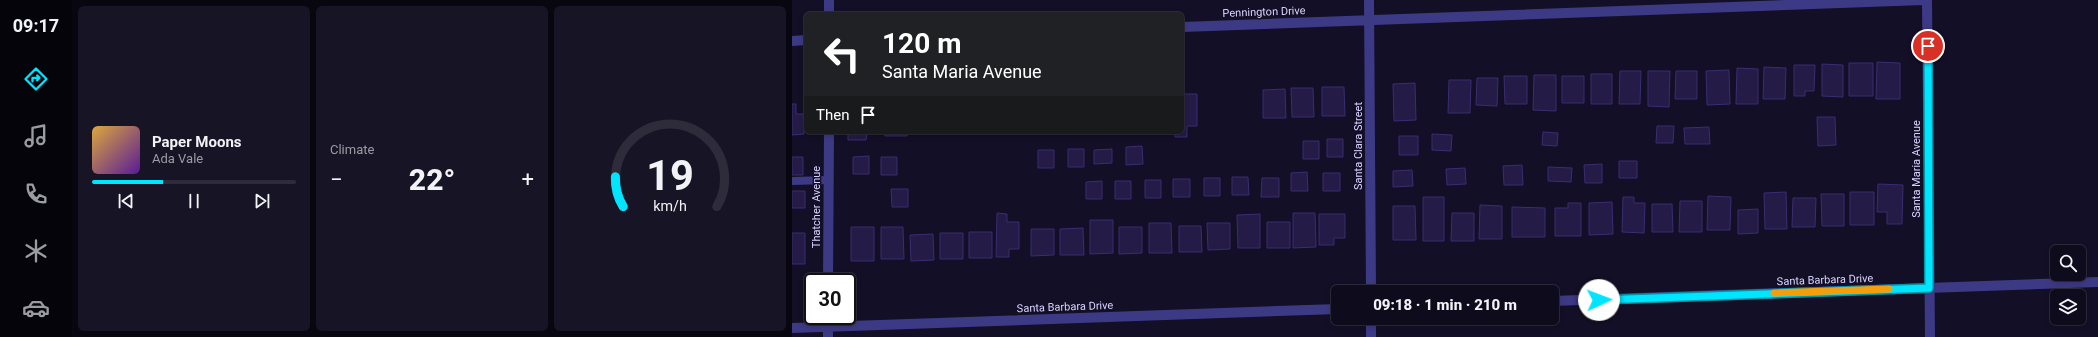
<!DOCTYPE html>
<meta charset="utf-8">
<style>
:root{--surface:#0e0b1c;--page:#171425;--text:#f1f3f6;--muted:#9b9ba3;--line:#2e2b3b;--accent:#00e5ff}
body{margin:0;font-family:Roboto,sans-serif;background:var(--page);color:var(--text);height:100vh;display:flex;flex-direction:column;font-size:15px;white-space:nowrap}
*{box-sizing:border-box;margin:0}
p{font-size:13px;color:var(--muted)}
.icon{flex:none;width:22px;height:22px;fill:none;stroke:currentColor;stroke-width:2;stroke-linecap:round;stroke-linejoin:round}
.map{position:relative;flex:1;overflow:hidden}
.panel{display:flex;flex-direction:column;gap:6px;padding:6px;background:#08060f;width:720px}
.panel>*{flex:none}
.top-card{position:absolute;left:12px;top:12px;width:380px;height:122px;border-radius:6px;box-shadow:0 2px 6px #0003,0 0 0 1px var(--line);background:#202124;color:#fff;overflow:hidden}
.controls{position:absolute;left:1258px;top:245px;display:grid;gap:8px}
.controls a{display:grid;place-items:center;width:36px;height:36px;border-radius:6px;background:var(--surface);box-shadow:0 2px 6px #0003,0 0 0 1px var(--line);font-size:20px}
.speed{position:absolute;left:12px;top:273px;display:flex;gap:8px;font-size:20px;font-weight:700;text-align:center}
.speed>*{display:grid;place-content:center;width:52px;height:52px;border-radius:50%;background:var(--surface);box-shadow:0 2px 6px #0003,0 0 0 1px var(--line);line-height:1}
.speed .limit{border:2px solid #111;border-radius:6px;background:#fff;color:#111}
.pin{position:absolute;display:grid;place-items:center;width:34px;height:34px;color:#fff;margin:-17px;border:2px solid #fff;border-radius:50%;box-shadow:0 1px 4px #0007}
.me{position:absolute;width:44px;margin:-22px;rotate:88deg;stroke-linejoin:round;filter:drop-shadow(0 0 3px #0008)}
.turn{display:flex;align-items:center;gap:14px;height:84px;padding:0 12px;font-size:18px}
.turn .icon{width:52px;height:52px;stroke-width:2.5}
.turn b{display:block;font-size:28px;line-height:34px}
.then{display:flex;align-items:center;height:38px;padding:0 12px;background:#0003;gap:8px;font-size:15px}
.big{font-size:30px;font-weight:800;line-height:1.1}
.panel .widget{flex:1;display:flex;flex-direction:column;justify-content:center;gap:6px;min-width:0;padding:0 14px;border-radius:6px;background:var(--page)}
.panel .dial{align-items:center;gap:0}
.dial svg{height:104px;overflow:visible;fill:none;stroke:var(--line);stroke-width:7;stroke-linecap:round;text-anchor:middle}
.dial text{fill:var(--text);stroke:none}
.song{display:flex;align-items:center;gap:12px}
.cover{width:48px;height:48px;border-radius:6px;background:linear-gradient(135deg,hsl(40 70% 55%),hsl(270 70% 35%))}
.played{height:4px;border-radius:2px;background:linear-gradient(90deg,var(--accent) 35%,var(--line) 35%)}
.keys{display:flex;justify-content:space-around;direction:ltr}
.heat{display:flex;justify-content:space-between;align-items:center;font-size:22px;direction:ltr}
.panel .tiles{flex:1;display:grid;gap:6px;grid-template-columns:repeat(3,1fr)}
.trip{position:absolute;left:539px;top:285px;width:228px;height:40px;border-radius:6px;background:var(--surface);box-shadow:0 2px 6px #0003,0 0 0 1px var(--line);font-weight:800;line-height:40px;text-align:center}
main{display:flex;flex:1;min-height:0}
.dock{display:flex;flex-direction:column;width:72px;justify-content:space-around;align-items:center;background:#06040b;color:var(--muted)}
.dock .icon{width:28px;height:28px}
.dock .on{color:var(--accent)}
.dock b{font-size:18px;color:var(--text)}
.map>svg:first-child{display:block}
.building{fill:#241b47;stroke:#3b2d73}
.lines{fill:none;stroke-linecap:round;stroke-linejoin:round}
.lane{stroke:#3d3a85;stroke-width:8}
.street{stroke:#3d3a85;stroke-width:10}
.route-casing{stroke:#0095a6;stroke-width:10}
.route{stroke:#00e5ff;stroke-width:7}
.slow{stroke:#f59e0b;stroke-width:7}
.labels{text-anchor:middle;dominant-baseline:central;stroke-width:3;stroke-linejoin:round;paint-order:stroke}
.street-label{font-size:11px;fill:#d9d4ff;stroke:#130f26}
</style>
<main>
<nav class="dock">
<b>09:17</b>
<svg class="icon on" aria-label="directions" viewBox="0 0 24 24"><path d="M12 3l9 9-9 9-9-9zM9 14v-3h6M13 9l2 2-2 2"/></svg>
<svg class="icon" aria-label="music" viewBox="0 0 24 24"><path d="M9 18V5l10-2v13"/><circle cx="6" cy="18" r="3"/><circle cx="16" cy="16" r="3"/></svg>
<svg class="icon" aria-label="phone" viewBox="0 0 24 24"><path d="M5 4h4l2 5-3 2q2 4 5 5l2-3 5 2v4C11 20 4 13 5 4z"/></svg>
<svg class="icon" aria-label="climate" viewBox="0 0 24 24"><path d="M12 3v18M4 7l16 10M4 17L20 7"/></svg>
<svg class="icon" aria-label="car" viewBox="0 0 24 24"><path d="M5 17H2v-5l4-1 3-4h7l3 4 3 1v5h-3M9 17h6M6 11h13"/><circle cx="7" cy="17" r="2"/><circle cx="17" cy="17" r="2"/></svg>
</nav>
<section class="panel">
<div class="tiles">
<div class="widget">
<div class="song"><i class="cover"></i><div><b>Paper Moons</b><p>Ada Vale</p></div></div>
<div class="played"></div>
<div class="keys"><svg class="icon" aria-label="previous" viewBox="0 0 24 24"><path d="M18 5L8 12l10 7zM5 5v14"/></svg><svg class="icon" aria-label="pause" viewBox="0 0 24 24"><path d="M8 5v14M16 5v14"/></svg><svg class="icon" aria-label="next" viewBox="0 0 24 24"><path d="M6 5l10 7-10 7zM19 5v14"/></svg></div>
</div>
<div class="widget"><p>Climate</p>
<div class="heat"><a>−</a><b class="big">22°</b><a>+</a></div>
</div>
<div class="widget dial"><svg viewBox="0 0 100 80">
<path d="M14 69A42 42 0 1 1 86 69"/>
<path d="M14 69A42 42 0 0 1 8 46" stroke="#00e5ff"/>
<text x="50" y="56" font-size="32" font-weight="700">19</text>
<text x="50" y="72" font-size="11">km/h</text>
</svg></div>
</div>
</section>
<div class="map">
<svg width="1306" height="337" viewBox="0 0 1306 337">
<rect width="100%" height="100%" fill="#130f26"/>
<path class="building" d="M 1085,62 L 1108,63 L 1108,99 L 1084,99 Z
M 1057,63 L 1081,63 L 1081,96 L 1057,96 Z
M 1030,64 L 1051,65 L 1051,97 L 1030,96 Z
M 1002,65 L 1023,65 L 1022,91 L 1013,91 L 1013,96 L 1002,96 Z
M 972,67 L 994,68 L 993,99 L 971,99 Z
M 945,68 L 966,69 L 966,104 L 944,104 Z
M 937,70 L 938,104 L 915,105 L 914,71 Z
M 828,71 L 849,71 L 848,104 L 827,104 Z
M 856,71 L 878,71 L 877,107 L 856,106 Z
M 884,71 L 905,71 L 905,99 L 883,99 Z
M 799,74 L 820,74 L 820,104 L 799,104 Z
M 742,75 L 764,75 L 764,111 L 741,110 Z
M 712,76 L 735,76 L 735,104 L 713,104 Z
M 770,76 L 792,76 L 792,103 L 770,103 Z
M 685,78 L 706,78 L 705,106 L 684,105 Z
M 657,80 L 679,80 L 678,113 L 656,113 Z
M 623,83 L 624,120 L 602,121 L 601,84 Z
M 530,87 L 552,87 L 553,116 L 530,116 Z
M 499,88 L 521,88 L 522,117 L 500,117 Z
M 493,89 L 494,118 L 471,118 L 471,90 Z
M 390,94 L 405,94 L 405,126 L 395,126 L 395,137 L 383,137 L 383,132 L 390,132 Z
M 0,104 L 4,104 L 4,114 L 11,114 L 12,134 L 0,135 Z
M 1025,117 L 1043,117 L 1044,145 L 1026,146 Z
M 865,126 L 882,126 L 881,143 L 864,143 Z
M 917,127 L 918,144 L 893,144 L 892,128 Z
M 56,132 L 83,132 L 75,133 L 74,140 L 56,140 Z
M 93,132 L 115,132 L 115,136 L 93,136 Z
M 122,132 L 142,132 L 143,133 L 122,133 Z
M 751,132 L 766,133 L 765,146 L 750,145 Z
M 640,134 L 660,135 L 659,151 L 640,150 Z
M 607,136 L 626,136 L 626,155 L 607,155 Z
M 535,139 L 551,139 L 551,157 L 535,157 Z
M 511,141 L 527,141 L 527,159 L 511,159 Z
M 350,146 L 351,164 L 334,165 L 334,147 Z
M 276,149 L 292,149 L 292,167 L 276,167 Z
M 320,149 L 320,163 L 302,164 L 302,150 Z
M 246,150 L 262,150 L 262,168 L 246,168 Z
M 77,156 L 77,174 L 61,174 L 61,157 Z
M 0,157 L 11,157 L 11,175 L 0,175 Z
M 89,157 L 105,157 L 105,175 L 89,175 Z
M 827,161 L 845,161 L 845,178 L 827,178 Z
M 810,164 L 810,183 L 793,183 L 792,165 Z
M 730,165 L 731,185 L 712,185 L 711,166 Z
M 756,167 L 780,168 L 779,182 L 756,181 Z
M 673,168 L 674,184 L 655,185 L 654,169 Z
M 620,170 L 621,186 L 601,187 L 601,171 Z
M 515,172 L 516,191 L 499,191 L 499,173 Z
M 531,173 L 548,173 L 548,191 L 531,191 Z
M 440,177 L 456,177 L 457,195 L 440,195 Z
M 412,178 L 428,178 L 428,196 L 412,196 Z
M 470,178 L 487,178 L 487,197 L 469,197 Z
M 381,179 L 398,179 L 398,197 L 381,197 Z
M 353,180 L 369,180 L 369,198 L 353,198 Z
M 310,181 L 310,199 L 294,199 L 294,182 Z
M 323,181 L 339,181 L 339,199 L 323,199 Z
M 1086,184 L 1111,185 L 1110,224 L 1095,224 L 1095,212 L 1085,212 Z
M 99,189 L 116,189 L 116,207 L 100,207 Z
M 0,191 L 13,191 L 13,208 L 0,208 Z
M 994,192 L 995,229 L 973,229 L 972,193 Z
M 1058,192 L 1082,192 L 1082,225 L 1058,225 Z
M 1029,194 L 1052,194 L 1052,226 L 1030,226 Z
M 916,196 L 939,197 L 938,230 L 915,230 Z
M 631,197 L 652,197 L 652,241 L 631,241 Z
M 831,197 L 842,197 L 842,203 L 853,203 L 852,233 L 830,232 Z
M 1001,198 L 1024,198 L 1023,227 L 1000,227 Z
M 888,201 L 910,201 L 910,232 L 887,232 Z
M 820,202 L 821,234 L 797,235 L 797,203 Z
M 776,203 L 789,203 L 789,236 L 763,236 L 763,208 L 776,208 Z
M 860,204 L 880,204 L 881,232 L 860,232 Z
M 688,205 L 710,206 L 710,239 L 687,239 Z
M 601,206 L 623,206 L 624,240 L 601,240 Z
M 720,207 L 753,208 L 753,237 L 720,237 Z
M 966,209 L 966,233 L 946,234 L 946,210 Z
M 205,213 L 215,214 L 215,222 L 227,222 L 227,249 L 217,249 L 217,257 L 204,257 Z
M 501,213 L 523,213 L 524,247 L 501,248 Z
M 660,213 L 682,213 L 682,241 L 659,241 Z
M 468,214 L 468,248 L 446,248 L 445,215 Z
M 527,214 L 553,214 L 553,238 L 542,238 L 542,245 L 527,245 Z
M 298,220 L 321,220 L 321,253 L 298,254 Z
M 475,222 L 498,222 L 498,248 L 475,248 Z
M 357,223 L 379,223 L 380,253 L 357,253 Z
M 415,223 L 438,223 L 438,249 L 416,250 Z
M 387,226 L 409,226 L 410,252 L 387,252 Z
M 59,227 L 82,227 L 82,261 L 59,261 Z
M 89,227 L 111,227 L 112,259 L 89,259 Z
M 327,227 L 350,227 L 350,253 L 327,254 Z
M 291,228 L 292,255 L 268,255 L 268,229 Z
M 239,229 L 262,229 L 262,255 L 239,256 Z
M 177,232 L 200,232 L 200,258 L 177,258 Z
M 0,233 L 13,233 L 13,264 L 0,264 Z
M 148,233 L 171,233 L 171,259 L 148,259 Z
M 141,234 L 142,260 L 119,261 L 118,235 Z"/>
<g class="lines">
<path class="lane" d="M 0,181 L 36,180"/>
<path class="street" d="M 37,0 L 37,14
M 577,0 L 579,292
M 1135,0 L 1138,337
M 390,27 L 1131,0
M 0,41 L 14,40
M 36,282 L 37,132
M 760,301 L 1306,282
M 36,316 L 36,337
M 579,318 L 579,337
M 0,328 L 546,309"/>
</g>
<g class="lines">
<defs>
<path id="route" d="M 807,300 L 1137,288 L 1136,46"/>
</defs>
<use href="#route" class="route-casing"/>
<use href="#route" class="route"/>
<path class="slow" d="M 982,293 L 1097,289"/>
</g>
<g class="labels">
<g class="street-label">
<text transform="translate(472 12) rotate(-2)">Pennington Drive</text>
<text transform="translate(566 146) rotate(-90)">Santa Clara Street</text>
<text transform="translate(1124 169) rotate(-90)">Santa Maria Avenue</text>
<text transform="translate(24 207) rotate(-90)">Thatcher Avenue</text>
<text transform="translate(1033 280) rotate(-2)">Santa Barbara Drive</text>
<text transform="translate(273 307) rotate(-2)">Santa Barbara Drive</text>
</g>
</g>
</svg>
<div class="controls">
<a><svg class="icon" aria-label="search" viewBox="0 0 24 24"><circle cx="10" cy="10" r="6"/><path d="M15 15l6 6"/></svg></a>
<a><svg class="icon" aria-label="layers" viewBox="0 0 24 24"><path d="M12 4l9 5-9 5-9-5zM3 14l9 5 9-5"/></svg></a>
</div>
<div class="speed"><div class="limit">30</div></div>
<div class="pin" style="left:1136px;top:46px;background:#d93025"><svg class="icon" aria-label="arrive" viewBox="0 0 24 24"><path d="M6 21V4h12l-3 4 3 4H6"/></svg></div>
<svg class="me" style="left:807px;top:300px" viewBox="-20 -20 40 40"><circle r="19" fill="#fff"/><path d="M0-13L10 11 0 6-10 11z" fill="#00e5ff"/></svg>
<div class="trip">09:18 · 1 min · 210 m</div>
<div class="top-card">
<div class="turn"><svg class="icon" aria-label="left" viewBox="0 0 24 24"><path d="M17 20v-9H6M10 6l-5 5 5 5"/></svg><div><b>120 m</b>Santa Maria Avenue</div></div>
<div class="then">Then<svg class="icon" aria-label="arrive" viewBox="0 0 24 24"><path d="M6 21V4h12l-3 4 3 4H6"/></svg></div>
</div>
</div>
</main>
